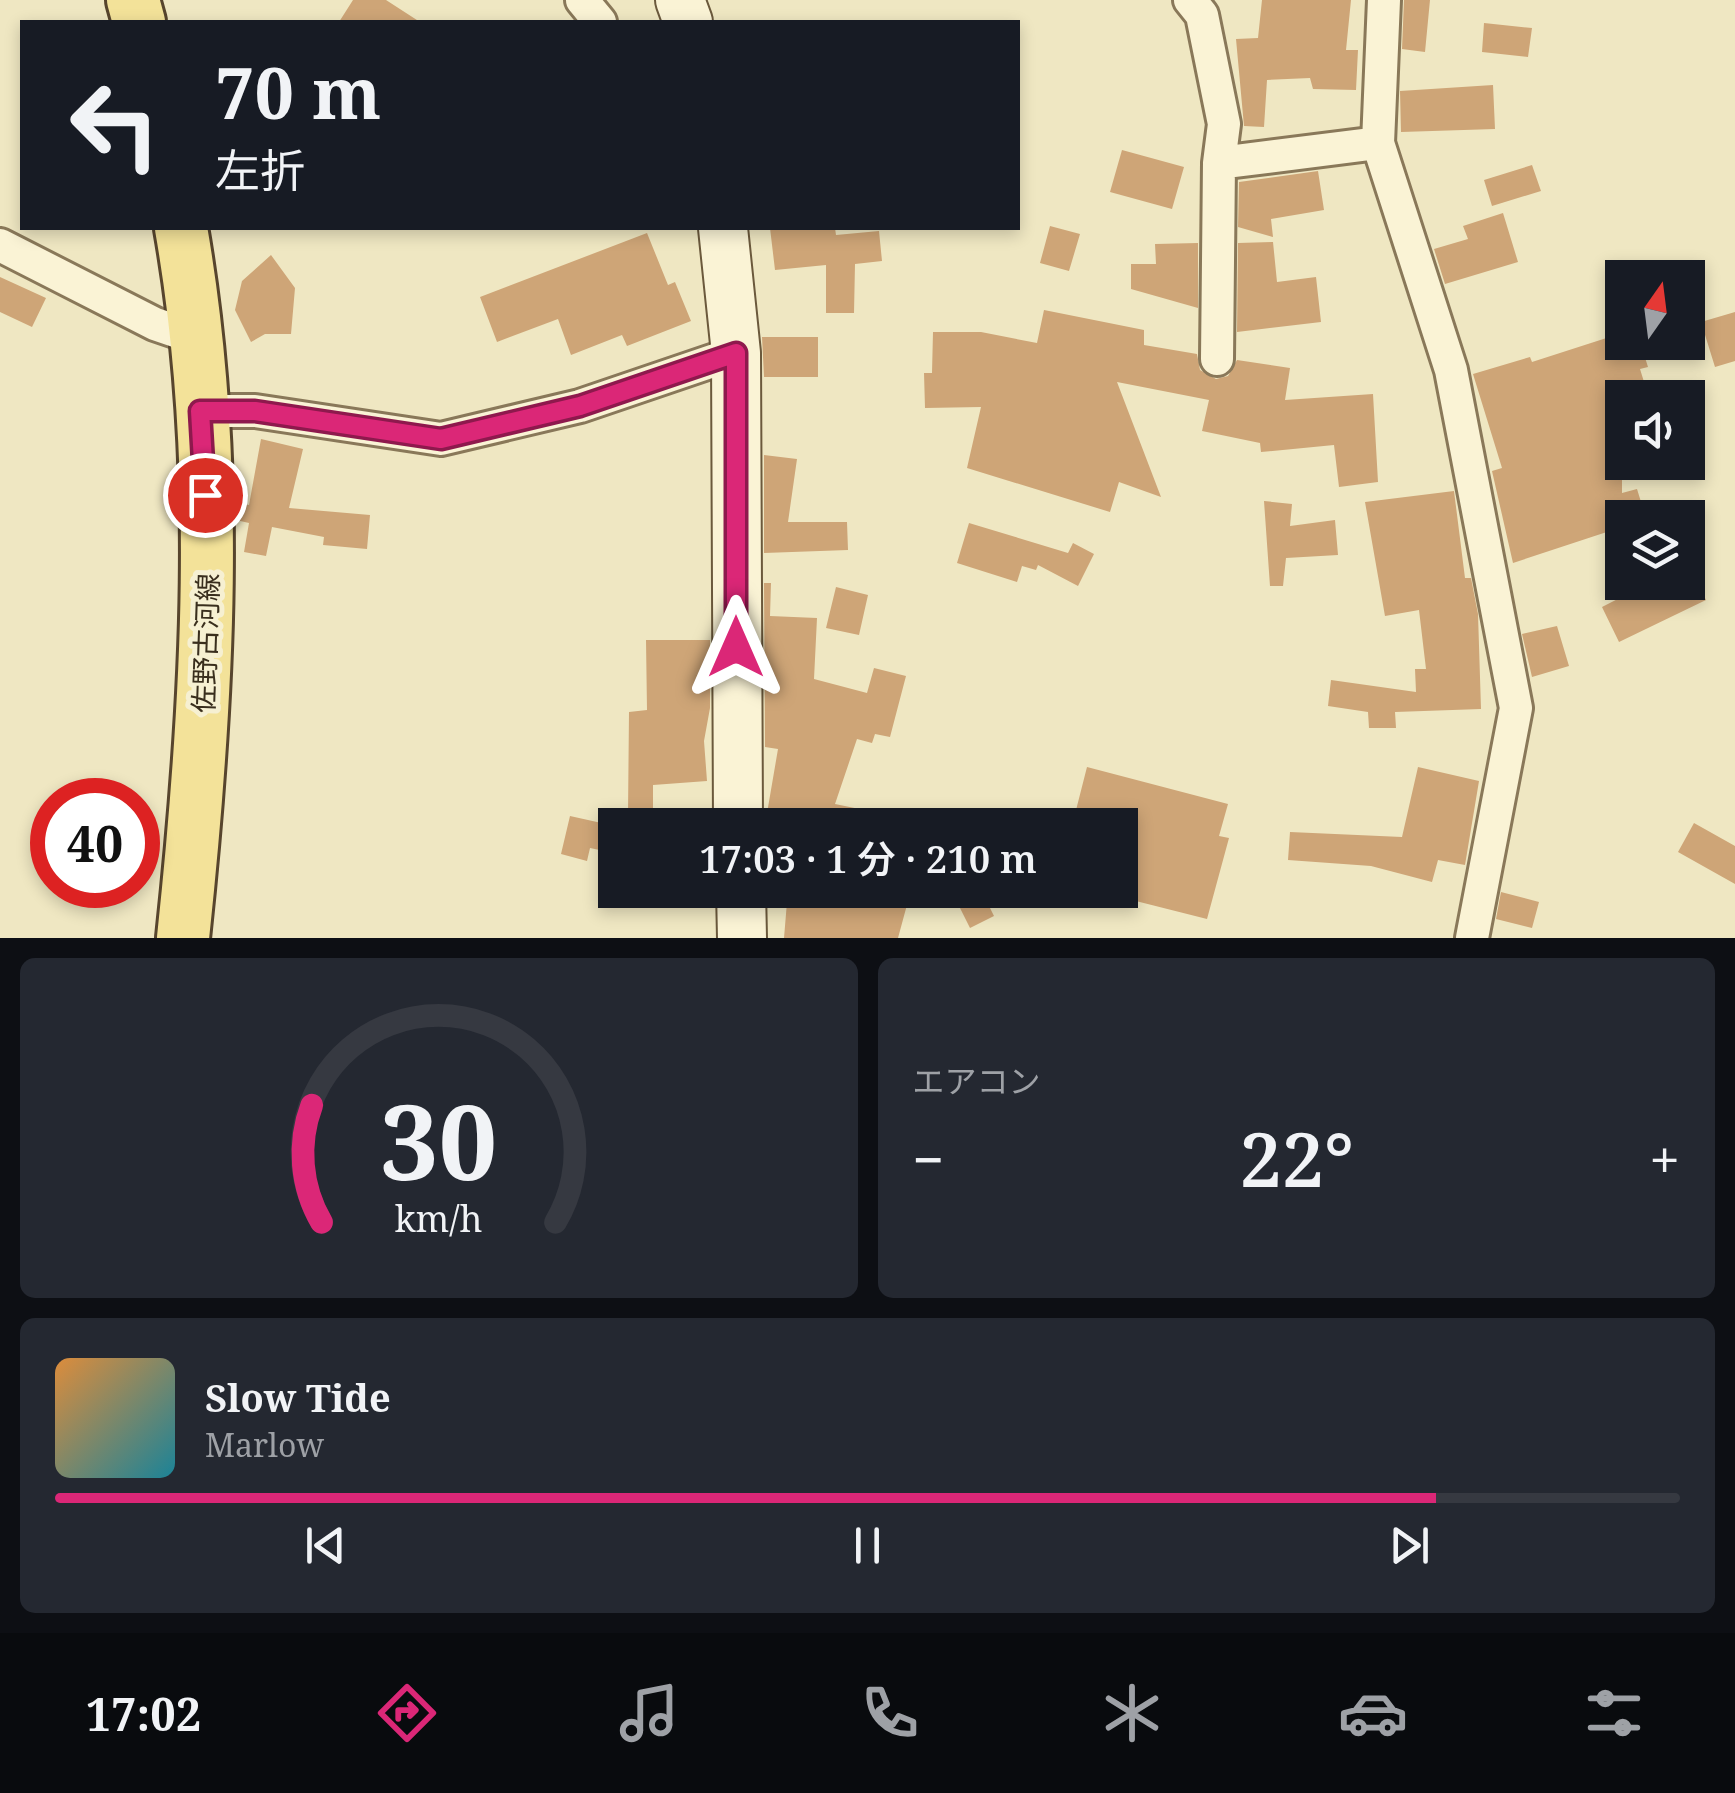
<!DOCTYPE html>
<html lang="ja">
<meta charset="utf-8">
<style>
:root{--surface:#171b24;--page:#242831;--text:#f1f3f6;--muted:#9ea1a6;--line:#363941;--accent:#db2777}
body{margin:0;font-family:"Noto Serif","Noto Sans JP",serif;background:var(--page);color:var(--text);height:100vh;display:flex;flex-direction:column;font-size:38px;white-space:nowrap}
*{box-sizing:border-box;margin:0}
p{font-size:32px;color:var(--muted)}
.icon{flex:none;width:55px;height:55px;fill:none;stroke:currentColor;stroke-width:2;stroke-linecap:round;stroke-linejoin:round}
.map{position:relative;height:938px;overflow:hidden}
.drawer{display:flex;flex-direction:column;gap:20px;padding:20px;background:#0d0f14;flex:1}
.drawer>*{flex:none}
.banner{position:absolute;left:20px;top:20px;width:1000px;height:210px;border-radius:0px;box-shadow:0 5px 15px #0003;background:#171b24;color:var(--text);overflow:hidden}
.needle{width:65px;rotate:14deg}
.buttons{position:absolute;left:1605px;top:260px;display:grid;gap:20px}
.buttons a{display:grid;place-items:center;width:100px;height:100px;border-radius:0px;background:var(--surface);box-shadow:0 5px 15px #0003;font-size:50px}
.speed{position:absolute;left:30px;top:778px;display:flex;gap:20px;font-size:50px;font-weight:700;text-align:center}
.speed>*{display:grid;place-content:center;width:130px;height:130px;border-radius:50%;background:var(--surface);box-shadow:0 5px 15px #0003;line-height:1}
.speed .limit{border:15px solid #d22;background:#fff;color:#111}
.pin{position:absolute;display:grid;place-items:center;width:85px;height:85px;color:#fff;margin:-42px;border:5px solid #fff;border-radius:50%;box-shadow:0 2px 10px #0007}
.me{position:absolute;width:110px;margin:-55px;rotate:0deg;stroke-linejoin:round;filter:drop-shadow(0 0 8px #0008)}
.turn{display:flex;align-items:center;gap:35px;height:210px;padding:0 30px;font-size:45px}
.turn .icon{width:130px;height:130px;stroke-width:2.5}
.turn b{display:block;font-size:70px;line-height:85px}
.big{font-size:75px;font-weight:600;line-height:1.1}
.drawer .widget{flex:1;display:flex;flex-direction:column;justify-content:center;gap:15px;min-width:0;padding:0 35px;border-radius:15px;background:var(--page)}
.drawer .dial{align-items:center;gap:0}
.dial svg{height:260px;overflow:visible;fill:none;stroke:var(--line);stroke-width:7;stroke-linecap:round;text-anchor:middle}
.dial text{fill:var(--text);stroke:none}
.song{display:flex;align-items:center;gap:30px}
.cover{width:120px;height:120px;border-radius:15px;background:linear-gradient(135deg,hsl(30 70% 55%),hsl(190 70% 35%))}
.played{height:10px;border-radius:5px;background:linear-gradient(90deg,var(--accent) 85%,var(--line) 85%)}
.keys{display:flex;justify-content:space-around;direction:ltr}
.heat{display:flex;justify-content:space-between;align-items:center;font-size:55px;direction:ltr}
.drawer .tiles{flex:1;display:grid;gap:20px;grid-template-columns:1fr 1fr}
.widget:last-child{grid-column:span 2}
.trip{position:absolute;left:598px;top:808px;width:540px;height:100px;border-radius:0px;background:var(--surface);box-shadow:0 5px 15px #0003;font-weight:600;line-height:100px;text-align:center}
.dock{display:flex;height:160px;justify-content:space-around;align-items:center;background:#090b0e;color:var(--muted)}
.dock .icon{width:70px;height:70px}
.dock .selected{color:var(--accent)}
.dock b{font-size:45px;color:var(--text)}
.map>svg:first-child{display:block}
.building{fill:#cea577}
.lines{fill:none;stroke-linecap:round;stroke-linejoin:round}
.street-casing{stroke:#897859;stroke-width:38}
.secondary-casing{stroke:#6b593c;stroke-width:52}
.primary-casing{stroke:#57452d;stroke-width:58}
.street{stroke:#faf3d5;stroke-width:32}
.secondary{stroke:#faf3d5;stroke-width:48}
.primary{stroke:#f3e299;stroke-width:52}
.route-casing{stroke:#8e194d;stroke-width:25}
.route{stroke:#db2777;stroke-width:18}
.labels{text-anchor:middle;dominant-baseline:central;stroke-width:10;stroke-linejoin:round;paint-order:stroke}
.street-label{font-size:28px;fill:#392e1d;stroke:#f6f0d2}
</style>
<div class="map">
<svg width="1735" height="938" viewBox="0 0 1735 938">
<rect width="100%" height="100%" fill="#efe7c2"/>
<path class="building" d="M 353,0 L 386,0 L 420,22 L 339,22 Z
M 1262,0 L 1351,0 L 1346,50 L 1358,50 L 1356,90 L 1313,89 L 1310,78 L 1267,80 L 1264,127 L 1244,126 L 1236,39 L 1258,38 Z
M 1404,0 L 1430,0 L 1425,52 L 1402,49 Z
M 1484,23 L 1532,28 L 1528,57 L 1482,52 Z
M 1493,85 L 1495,129 L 1401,132 L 1400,91 Z
M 1122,150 L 1184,167 L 1172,209 L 1110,192 Z
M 1532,165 L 1541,191 L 1492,206 L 1484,180 Z
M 1318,171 L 1324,210 L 1271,219 L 1273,237 L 1238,227 L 1239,182 Z
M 1503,213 L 1518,262 L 1445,284 L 1434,249 L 1468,239 L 1463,226 Z
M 1050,226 L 1080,234 L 1069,271 L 1040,263 Z
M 770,228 L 835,228 L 836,235 L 879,231 L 882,261 L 855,264 L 854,313 L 826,313 L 826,265 L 775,270 Z
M 647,233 L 668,285 L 675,282 L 691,321 L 627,346 L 622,335 L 571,355 L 558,319 L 497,342 L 480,297 Z
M 1273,242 L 1277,282 L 1316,277 L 1321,322 L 1237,332 L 1238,243 Z
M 1198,243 L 1198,308 L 1131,289 L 1131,264 L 1156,264 L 1155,244 Z
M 271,255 L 295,288 L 291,334 L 265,334 L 251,342 L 235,310 L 242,281 Z
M 0,277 L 46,298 L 32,327 L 0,312 Z
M 1044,310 L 1144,330 L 1144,345 L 1197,354 L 1200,370 L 1216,379 L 1228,376 L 1237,360 L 1290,368 L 1285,400 L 1373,394 L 1378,482 L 1339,487 L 1334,445 L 1261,452 L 1260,443 L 1202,431 L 1209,400 L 1117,382 L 1161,497 L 1119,482 L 1110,512 L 967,468 L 981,407 L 925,408 L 924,373 L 932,373 L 933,332 L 981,332 L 1037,343 Z
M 1735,312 L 1735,361 L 1715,367 L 1701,322 Z
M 1622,333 L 1622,342 L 1640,342 L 1648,367 L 1640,369 L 1649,398 L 1622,398 L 1622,493 L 1637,489 L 1646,518 L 1622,518 L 1622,527 L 1513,563 L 1492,471 L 1502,468 L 1473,374 L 1530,357 L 1532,362 Z
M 762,337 L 818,337 L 818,377 L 764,377 Z
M 261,439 L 303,449 L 289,508 L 370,515 L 367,549 L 323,545 L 324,537 L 272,527 L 266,556 L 244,552 L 249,523 L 236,520 L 236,503 L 249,505 Z
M 764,455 L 797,459 L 788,522 L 847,522 L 848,550 L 764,553 Z
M 1454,491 L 1465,578 L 1471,578 L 1478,614 L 1481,709 L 1395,712 L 1396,728 L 1369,728 L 1368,712 L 1328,706 L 1331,680 L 1416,692 L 1415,669 L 1426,669 L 1419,610 L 1385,616 L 1365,502 Z
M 1264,501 L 1292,504 L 1290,526 L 1335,520 L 1338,555 L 1286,558 L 1283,586 L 1270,586 Z
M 969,523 L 1068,553 L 1073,543 L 1094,554 L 1078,586 L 1038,565 L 1036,570 L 1022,566 L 1017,582 L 957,563 Z
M 1651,582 L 1697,582 L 1706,600 L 1619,642 L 1602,607 Z
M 764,583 L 771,583 L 770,616 L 817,618 L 814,679 L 867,693 L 874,668 L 906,676 L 890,737 L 875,734 L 872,743 L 857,739 L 835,804 L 884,814 L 883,825 L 765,825 L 778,749 L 765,747 Z
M 836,587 L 868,595 L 859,635 L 826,628 Z
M 1557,626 L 1569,666 L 1532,677 L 1522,634 Z
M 646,640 L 710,640 L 710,708 L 704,741 L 707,781 L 653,785 L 653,815 L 628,814 L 629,712 L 647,710 Z
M 1087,767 L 1228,804 L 1219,836 L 1229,838 L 1207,919 L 1120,897 L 1120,825 L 1074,818 Z
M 1418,767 L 1479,781 L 1465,865 L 1438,860 L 1432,882 L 1371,866 L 1288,860 L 1290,832 L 1402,837 Z
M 570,816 L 615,826 L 609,852 L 590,848 L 587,861 L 561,854 Z
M 1694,823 L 1735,846 L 1735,884 L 1678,852 Z
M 788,890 L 911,890 L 898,938 L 784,938 Z
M 951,890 L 981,890 L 994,916 L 970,928 Z
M 1501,892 L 1539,902 L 1532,928 L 1496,919 Z"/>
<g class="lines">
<defs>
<path id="street" d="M 582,0 L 600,22
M 1190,0 L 1202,15 L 1224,124 L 1219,163 L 1217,359
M 1384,0 L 1378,143 L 1451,370 L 1516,708 L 1472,938
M 1219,163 L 1378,143
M 0,245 L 155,324 L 196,338
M 200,411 L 255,411 L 441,439 L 580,406 L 736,353"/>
<path id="secondary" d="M 680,0 L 688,22
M 723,228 L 736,353 L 738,825
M 741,890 L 742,938"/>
<path id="primary" d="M 133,0 L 139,22
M 181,228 C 222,462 208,703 183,938"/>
</defs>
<use href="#street" class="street-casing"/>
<use href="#secondary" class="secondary-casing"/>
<use href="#primary" class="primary-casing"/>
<use href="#street" class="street"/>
<use href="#secondary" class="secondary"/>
<use href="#primary" class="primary"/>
</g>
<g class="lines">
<defs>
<path id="route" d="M 205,495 L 200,411 L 255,411 L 441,439 L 580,406 L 736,353 L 736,647"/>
</defs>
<use href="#route" class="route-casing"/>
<use href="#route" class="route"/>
</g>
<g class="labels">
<g class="street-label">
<text transform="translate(205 643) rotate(-88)">佐野古河線</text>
</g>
</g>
</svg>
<div class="buttons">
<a><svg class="needle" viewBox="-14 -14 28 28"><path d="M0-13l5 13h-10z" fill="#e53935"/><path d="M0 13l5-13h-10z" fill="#9ea1a6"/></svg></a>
<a><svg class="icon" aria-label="sound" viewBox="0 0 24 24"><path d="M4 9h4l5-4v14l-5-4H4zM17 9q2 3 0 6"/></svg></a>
<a><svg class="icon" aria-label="layers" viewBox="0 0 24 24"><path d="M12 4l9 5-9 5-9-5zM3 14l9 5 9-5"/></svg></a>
</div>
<div class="speed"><div class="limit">40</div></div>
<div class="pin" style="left:205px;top:495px;background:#d93025"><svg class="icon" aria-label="arrive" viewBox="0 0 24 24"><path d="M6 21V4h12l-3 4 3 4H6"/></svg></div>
<svg class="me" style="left:736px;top:647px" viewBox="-20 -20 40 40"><path d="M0-17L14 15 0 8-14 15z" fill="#db2777" stroke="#fff" stroke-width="4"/></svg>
<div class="trip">17:03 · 1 分 · 210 m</div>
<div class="banner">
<div class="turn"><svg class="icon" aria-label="left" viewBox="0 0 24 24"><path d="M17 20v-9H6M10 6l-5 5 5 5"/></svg><div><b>70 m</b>左折</div></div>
</div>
</div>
<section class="drawer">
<div class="tiles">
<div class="widget dial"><svg viewBox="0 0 100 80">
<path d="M14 69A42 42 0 1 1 86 69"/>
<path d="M14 69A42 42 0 0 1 11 33" stroke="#db2777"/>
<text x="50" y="56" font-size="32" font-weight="700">30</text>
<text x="50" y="72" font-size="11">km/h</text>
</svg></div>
<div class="widget"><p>エアコン</p>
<div class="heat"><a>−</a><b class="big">22°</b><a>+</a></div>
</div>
<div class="widget">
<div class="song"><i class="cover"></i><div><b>Slow Tide</b><p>Marlow</p></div></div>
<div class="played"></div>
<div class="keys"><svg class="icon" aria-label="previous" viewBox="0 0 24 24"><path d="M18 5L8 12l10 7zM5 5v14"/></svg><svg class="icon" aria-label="pause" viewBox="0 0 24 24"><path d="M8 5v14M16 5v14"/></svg><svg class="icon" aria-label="next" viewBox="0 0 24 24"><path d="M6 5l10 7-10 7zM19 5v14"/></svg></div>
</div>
</div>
</section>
<nav class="dock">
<b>17:02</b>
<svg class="icon selected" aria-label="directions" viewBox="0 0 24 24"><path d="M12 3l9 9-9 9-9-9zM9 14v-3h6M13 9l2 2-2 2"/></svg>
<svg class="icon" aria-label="music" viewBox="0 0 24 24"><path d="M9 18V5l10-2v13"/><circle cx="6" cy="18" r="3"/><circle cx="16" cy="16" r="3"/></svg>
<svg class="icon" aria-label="phone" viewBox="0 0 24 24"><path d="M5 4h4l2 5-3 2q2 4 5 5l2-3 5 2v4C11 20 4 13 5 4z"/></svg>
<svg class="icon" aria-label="climate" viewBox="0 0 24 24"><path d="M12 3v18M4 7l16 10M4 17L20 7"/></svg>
<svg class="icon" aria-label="car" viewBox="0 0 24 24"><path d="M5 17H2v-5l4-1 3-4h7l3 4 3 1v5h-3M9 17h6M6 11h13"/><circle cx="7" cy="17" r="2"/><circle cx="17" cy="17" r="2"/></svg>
<svg class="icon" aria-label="filters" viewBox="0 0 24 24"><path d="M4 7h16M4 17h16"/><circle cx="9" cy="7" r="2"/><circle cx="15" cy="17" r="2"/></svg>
</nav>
